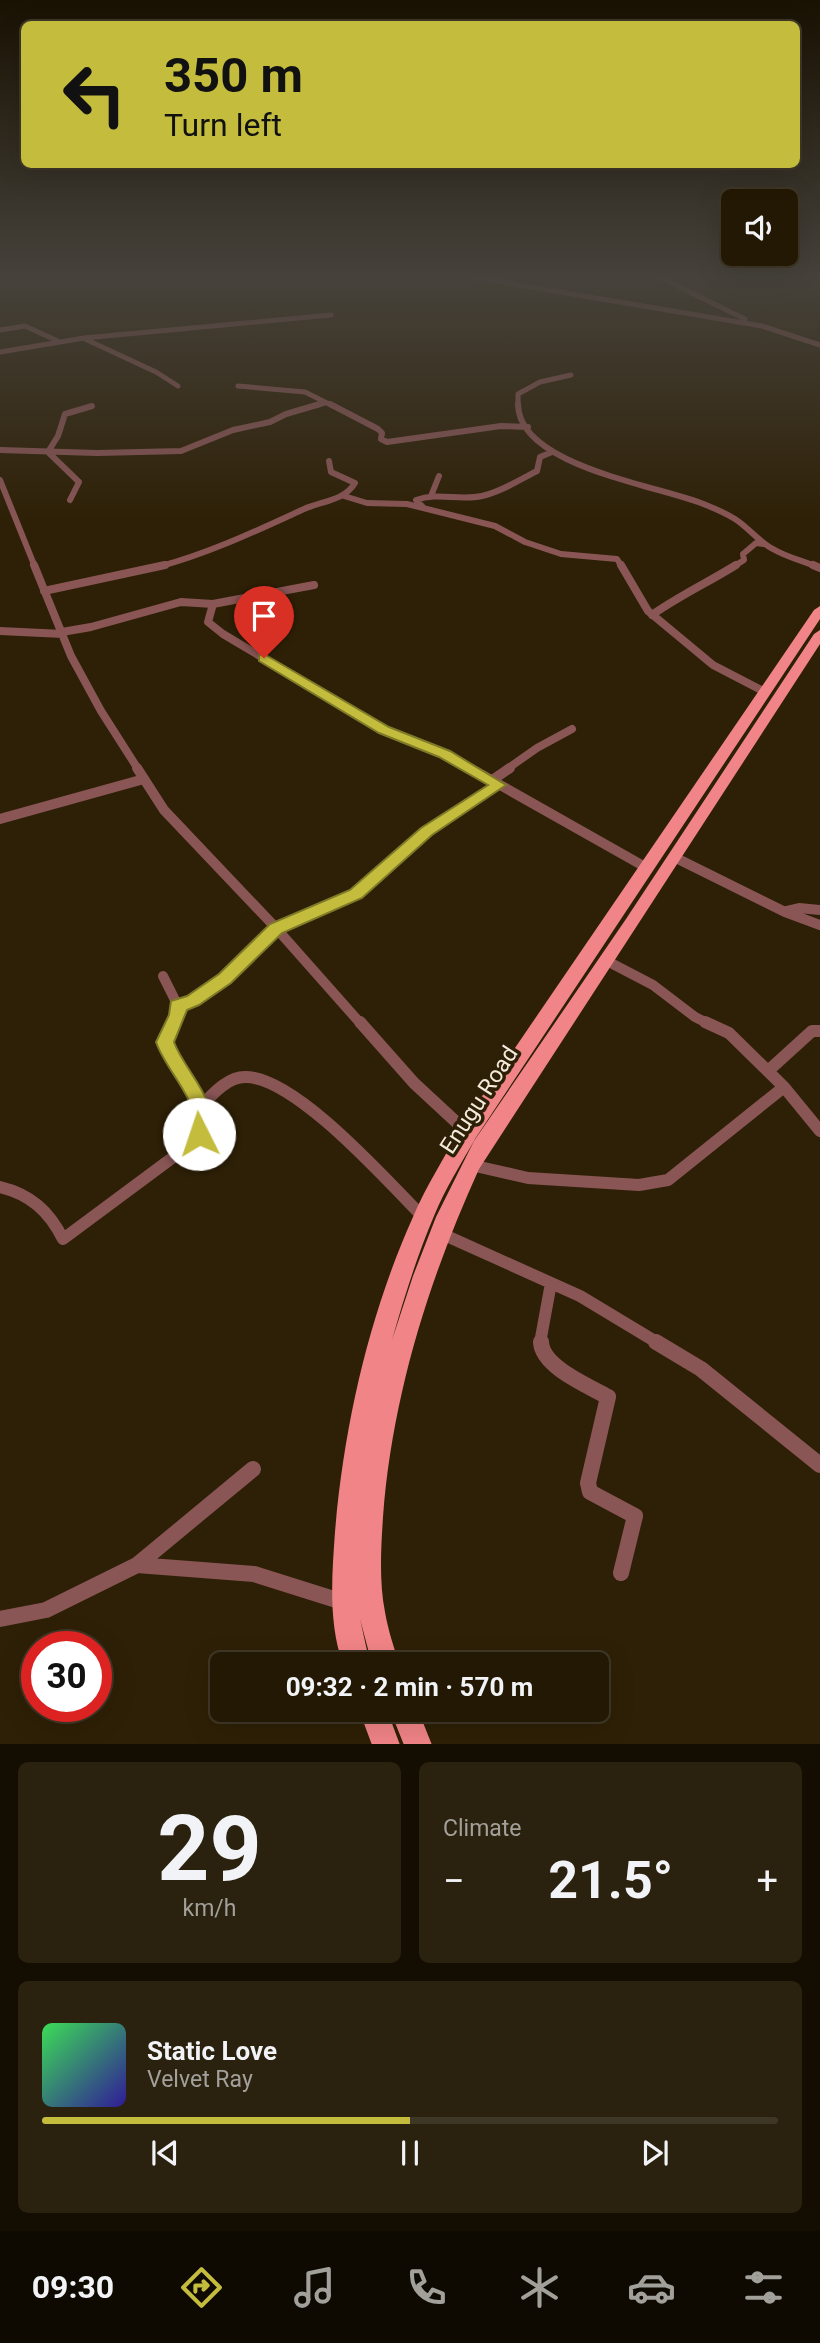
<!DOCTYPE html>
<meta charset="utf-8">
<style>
:root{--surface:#221804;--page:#2a210e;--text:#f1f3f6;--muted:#a2a09a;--line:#3f3726;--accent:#c4bc3d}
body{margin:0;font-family:Roboto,sans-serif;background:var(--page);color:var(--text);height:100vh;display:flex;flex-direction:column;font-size:26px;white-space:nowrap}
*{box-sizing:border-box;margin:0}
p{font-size:23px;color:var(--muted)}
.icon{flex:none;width:38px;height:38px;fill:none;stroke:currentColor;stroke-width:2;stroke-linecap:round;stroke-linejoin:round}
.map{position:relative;height:1744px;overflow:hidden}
.panel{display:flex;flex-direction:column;gap:18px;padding:18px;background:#130d02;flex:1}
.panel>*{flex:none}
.hud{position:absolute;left:21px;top:21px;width:779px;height:147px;border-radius:10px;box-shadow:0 7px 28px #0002,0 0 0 2px var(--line);background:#c4bc3d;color:#111;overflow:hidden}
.fabs{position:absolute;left:721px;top:189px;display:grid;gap:14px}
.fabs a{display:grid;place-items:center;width:77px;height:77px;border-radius:10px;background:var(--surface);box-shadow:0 7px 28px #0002,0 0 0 2px var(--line);font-size:35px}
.speed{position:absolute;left:21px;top:1631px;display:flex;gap:14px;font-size:35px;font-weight:700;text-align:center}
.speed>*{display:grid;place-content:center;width:91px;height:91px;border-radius:50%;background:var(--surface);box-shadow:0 7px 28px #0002,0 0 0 2px var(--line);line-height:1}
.speed .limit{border:10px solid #d22;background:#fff;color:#111}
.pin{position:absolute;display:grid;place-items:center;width:60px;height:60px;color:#fff;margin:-72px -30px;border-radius:50% 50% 50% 0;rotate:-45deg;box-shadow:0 0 7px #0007}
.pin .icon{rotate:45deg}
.me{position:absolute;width:77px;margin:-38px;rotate:356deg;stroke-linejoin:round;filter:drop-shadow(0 0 5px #0008)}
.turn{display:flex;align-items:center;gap:24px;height:147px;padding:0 28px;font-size:32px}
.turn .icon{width:91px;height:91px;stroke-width:2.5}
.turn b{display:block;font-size:49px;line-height:60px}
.big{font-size:52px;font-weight:700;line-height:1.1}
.panel .tile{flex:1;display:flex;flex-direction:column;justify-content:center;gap:10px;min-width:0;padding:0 24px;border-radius:10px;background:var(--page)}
.panel .dial{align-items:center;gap:0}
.dial b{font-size:91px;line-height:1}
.song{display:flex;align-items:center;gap:21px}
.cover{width:84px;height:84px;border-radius:10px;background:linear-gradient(135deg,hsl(130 70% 55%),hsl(250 70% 35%))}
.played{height:7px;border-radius:4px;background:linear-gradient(90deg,var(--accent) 50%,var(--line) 50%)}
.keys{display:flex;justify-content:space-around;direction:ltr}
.heat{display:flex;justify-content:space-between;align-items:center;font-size:38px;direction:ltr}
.panel .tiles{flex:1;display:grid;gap:18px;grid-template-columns:1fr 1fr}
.tile:last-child{grid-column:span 2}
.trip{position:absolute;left:210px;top:1652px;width:399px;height:70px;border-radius:10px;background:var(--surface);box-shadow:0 7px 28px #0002,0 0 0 2px var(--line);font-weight:700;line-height:70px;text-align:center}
.tab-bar{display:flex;height:112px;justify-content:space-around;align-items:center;background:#0e0a02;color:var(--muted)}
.tab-bar .icon{width:49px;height:49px}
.tab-bar .current{color:var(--accent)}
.tab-bar b{font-size:32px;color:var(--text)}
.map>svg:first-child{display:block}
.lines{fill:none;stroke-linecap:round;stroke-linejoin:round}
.street-far5{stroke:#895555;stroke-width:5}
.street-far4{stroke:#895555;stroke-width:6}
.street-far3{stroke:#895555;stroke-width:8}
.street-far2{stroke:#895555;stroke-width:10}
.street-far1{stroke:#895555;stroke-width:12}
.street{stroke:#895555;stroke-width:16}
.primary{fill:#f18487;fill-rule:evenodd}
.route{fill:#c4bc3d;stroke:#7f7a28;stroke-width:2}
.labels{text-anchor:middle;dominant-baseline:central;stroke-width:7;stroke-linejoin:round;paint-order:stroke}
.near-street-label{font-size:23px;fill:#f5ebdc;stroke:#2e2006}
</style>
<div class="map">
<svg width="820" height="1745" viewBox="0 0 820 1745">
<rect width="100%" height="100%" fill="#2e2006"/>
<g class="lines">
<path class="street-far5" d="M 471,277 L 762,326 L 820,345
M 659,277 L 745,319
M 0,330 L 25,326 L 58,341
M 85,339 L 156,372 L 178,386
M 0,352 L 84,338 L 331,315
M 238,386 L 305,392 L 333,406
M 314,406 L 325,403
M 518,406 L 518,394 L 540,382 L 571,375"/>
<path class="street-far4" d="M 330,404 L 378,429 L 382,433 L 381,439 L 387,442 L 501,426 L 528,427
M 518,404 C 518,467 662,486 706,505 C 716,509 727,514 735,519 C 749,528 759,542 773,549 C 786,557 803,561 818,567
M 0,450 L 97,453 L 181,451 L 233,430 L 270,422 L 286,414 L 320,404
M 48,452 L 58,436 L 65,414 L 92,406
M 48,452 L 79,482 L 70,500
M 0,480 L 35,567
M 344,496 L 367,503 L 407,504 L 495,526 L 525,542 L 561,554 L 617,559 L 622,567
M 431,496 L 439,476
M 423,507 L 416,500 C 438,492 459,501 482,496 C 501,492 519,480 537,471 L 540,457 L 552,452
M 158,567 C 210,553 256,531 304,509 C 322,501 344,501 355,483 L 331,472 L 329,461
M 733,567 L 744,560 L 743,554 L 756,543 L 764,544"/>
<path class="street-far3" d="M 34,565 L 71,656 L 101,711 L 138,769
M 621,565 L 648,611 L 713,665 L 765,692
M 813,565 L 820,568
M 44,591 L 165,565
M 213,604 L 208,622 L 223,634 L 384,730 L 445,754 L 473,769
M 652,615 C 679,596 707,583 736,565
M 0,631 L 63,634
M 62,632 L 91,627 L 181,602 L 213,604 L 314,585
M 507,769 L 537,748 L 572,729"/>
<path class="street-far2" d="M 137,768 L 164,810 L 276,928 L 361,1024
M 470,768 L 647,868
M 491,781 L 510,768
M 0,819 L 144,779
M 674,857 L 785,912 L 820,925
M 786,911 L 799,908 L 820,910
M 607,961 L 653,985 L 695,1017 L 709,1024
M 163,976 L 178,1006 L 174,1024
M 178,1006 L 193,1000 L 225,978 L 276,928 L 356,894 L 426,831 L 498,785"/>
<path class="street-far1" d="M 360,1022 L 414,1083 L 468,1133
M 768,1071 L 812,1031 L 820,1031
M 784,1087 L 820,1131
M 201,1106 C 212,1095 227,1077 245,1077 C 295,1076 388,1182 423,1217
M 471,1165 L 528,1178 L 639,1185 L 668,1180 L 784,1087 L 729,1033 L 705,1022
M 0,1187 C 30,1194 49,1211 63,1239 L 195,1141 C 210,1103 180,1075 165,1042 L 175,1022
M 440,1233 L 580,1296 L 658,1343
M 540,1343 L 551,1283"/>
<path class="street" d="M 541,1342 C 542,1367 589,1386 608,1397 L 588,1483 L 590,1492 L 635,1516 L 621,1573
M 656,1342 L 701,1369 L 820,1465
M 137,1565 L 253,1469
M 0,1619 L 46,1610 L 137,1565 L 254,1574 L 343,1602"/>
<path class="primary" d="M 820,606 L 820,619 L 475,1139 C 461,1164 445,1189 434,1216 C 417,1256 404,1298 392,1340 L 413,1276 L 436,1217 L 474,1141 L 626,919 L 814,634 L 820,630 L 820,644 L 479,1169 C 429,1279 392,1396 383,1517 C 381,1548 379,1582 385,1612 C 388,1630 394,1647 399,1664 L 372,1664 L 360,1619 L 370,1664 L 343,1664 C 328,1623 332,1575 335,1532 C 344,1425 369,1315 413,1217 C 426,1186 445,1157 461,1127 L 814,610 Z
M 359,1710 L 387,1710 L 400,1745 L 372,1745 Z
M 390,1710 L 418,1710 L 432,1745 L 404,1745 Z"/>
</g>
<linearGradient id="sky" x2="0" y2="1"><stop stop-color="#191203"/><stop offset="0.53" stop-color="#46423b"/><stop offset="1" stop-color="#46423b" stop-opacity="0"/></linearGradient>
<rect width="820" height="522" fill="url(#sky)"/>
<path class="route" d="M 264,654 L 389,727 L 450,751 L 506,785 L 432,835 L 362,898 L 282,933 L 231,983 L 199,1005 L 187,1010 L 174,1042 C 185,1073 225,1104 206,1140 L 199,1142 L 192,1140 C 187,1129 194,1118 191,1106 C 186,1089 163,1063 156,1042 L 169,1015 L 171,1001 L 187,996 L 219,974 L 270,924 L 350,890 L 421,828 L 488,785 L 439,757 L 379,733 L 259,661 L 259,655 Z"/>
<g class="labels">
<g class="near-street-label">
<text transform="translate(479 1100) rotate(-57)">Enugu Road</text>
</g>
</g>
</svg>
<div class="fabs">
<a><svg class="icon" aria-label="sound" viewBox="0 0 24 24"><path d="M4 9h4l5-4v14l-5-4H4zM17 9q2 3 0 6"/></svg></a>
</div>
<div class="speed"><div class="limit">30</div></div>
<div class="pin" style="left:264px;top:658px;background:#d93025"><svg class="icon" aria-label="arrive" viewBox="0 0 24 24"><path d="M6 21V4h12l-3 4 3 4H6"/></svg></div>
<svg class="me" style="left:199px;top:1134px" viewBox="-20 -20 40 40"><circle r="19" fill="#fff"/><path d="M0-13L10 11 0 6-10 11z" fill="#c4bc3d"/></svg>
<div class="trip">09:32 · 2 min · 570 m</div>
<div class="hud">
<div class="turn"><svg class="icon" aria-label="left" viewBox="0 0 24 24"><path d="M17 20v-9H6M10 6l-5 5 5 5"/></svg><div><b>350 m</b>Turn left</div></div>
</div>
</div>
<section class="panel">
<div class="tiles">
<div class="tile dial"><b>29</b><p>km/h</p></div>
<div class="tile"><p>Climate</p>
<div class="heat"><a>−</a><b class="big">21.5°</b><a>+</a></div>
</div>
<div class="tile">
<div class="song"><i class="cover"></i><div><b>Static Love</b><p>Velvet Ray</p></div></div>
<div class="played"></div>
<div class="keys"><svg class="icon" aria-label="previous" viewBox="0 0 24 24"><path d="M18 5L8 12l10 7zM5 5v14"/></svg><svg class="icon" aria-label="pause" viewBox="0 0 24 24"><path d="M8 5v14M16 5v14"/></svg><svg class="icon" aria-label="next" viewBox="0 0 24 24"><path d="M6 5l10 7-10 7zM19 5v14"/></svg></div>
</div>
</div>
</section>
<nav class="tab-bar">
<b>09:30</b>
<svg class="icon current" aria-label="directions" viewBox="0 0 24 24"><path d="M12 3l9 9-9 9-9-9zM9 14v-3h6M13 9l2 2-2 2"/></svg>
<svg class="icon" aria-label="music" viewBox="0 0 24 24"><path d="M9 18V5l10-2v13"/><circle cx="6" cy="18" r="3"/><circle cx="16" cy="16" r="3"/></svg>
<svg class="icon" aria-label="phone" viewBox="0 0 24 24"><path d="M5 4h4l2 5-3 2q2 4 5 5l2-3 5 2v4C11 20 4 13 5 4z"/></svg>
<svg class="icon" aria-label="climate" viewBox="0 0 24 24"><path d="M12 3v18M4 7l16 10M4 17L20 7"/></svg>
<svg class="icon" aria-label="car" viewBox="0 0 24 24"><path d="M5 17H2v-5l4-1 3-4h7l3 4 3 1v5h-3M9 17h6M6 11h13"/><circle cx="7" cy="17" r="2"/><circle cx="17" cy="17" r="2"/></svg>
<svg class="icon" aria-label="filters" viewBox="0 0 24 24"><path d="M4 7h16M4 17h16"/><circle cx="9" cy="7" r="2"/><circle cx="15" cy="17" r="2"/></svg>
</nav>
